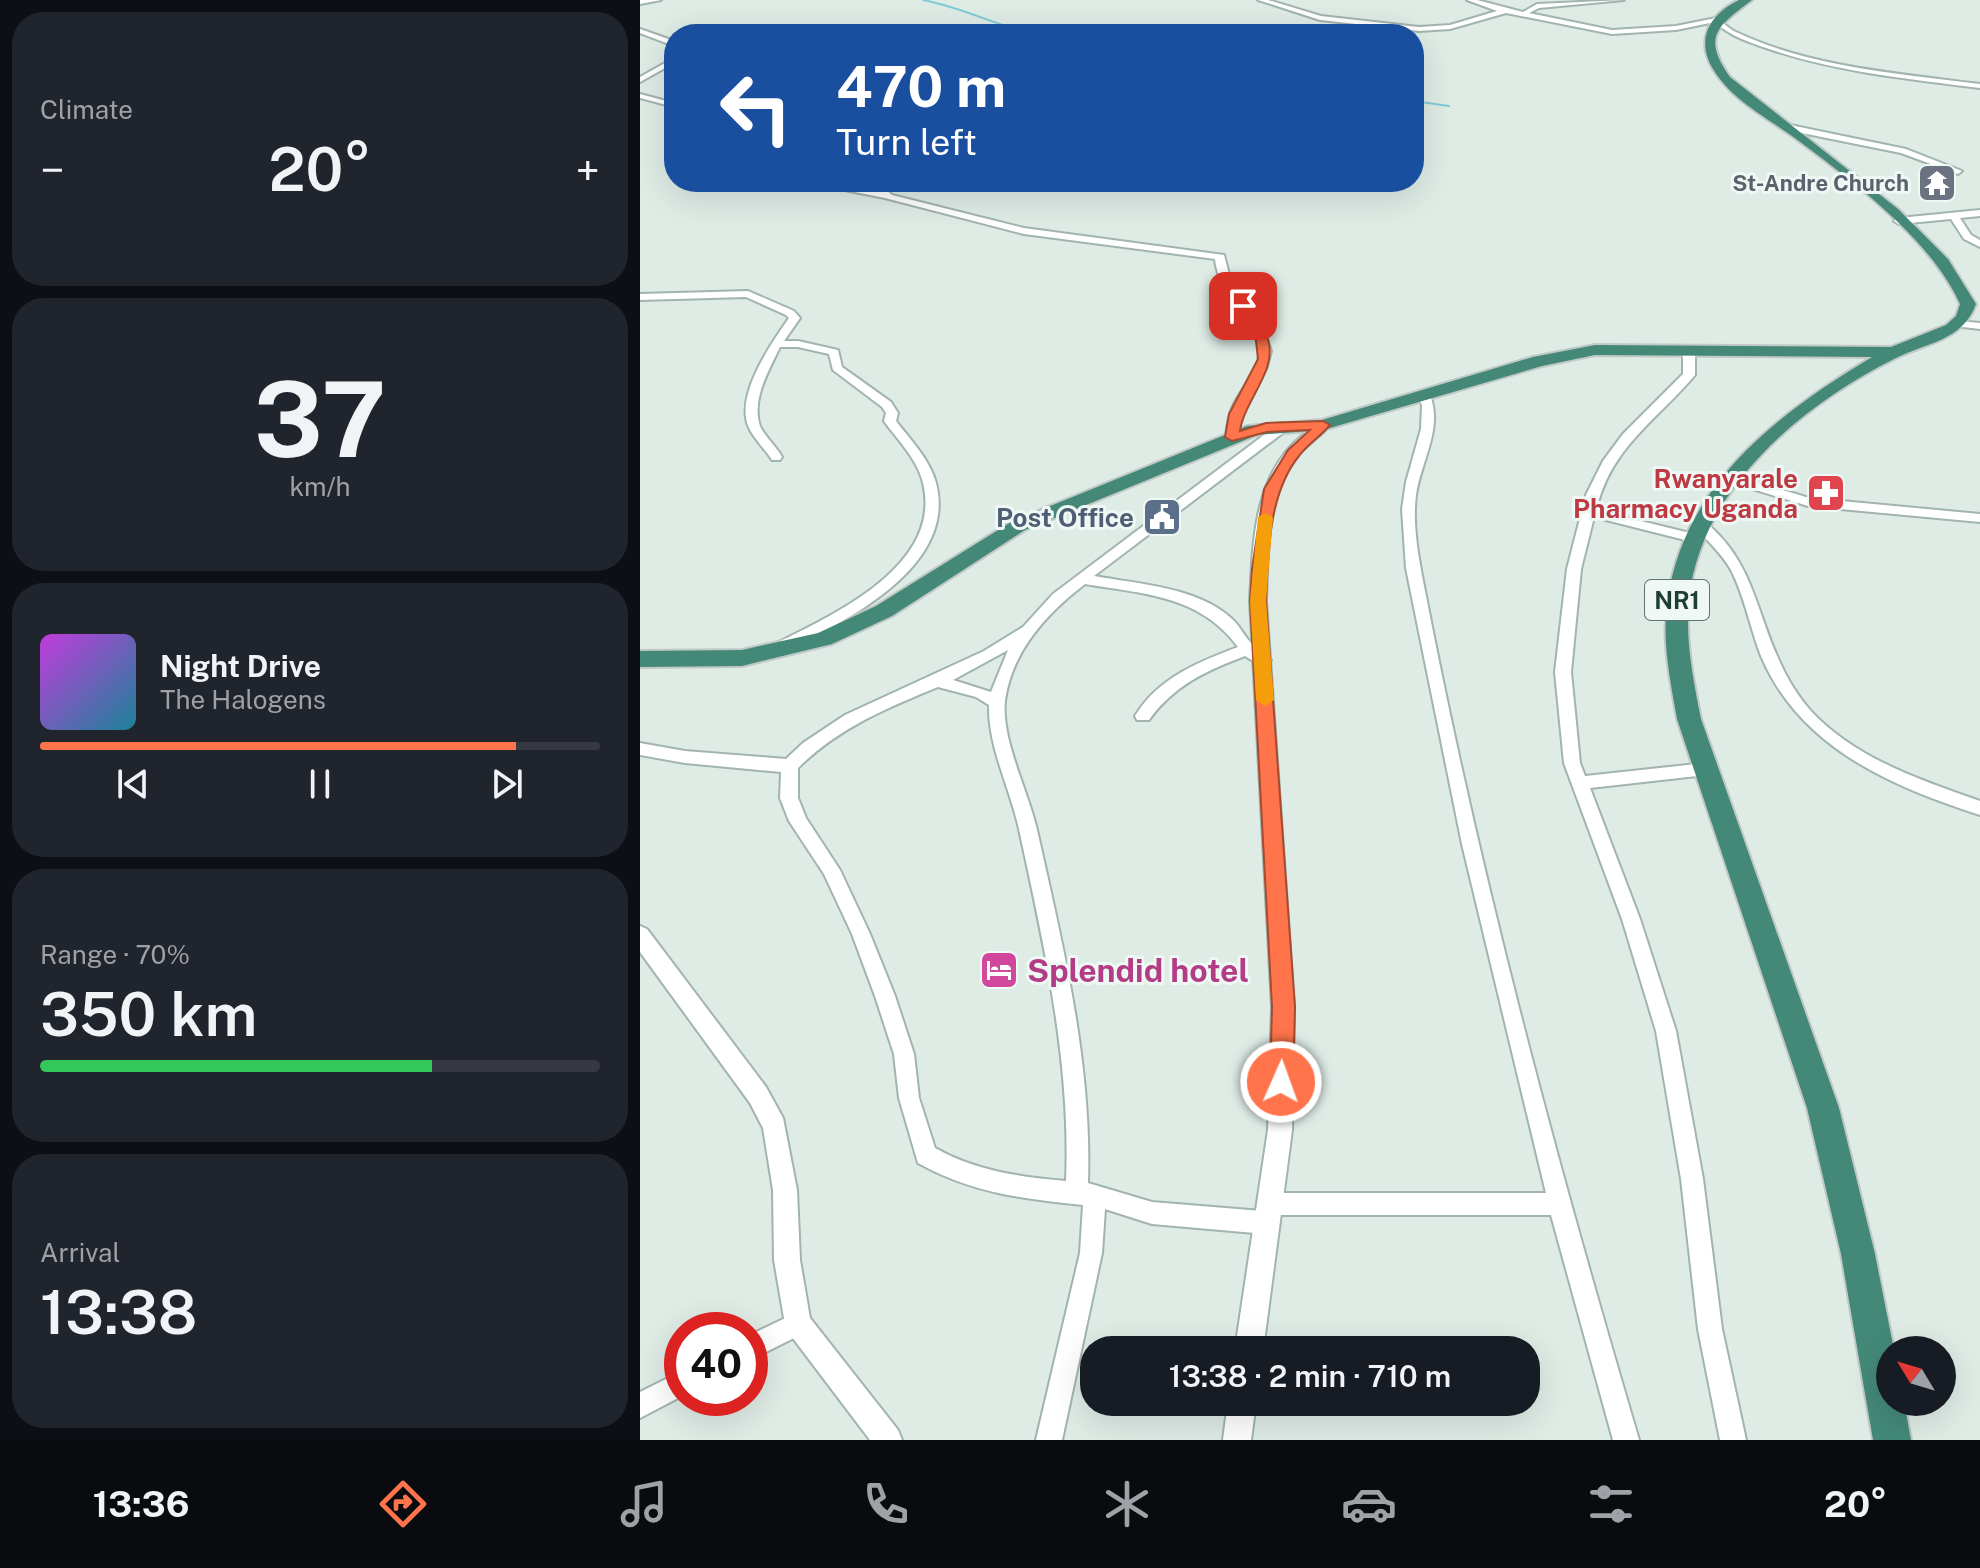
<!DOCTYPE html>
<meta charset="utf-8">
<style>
:root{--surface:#171b24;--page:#20242c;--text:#f1f3f6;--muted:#9ea1a6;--line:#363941;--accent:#ff744a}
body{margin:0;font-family:"Public Sans",sans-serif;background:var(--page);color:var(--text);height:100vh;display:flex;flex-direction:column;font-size:30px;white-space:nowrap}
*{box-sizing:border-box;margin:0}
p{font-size:26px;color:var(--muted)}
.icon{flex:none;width:44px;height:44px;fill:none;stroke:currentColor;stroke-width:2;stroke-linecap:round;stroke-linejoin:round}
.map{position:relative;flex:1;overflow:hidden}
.sheet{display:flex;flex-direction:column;gap:12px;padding:12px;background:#0d0f14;width:640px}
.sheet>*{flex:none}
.guide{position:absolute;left:24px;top:24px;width:760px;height:168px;border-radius:32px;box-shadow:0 8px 32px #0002;background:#1a4fa0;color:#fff;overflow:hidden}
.needle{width:52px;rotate:308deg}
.buttons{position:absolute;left:1236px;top:1336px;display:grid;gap:16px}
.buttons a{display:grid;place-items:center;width:80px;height:80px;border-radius:50%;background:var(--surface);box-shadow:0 8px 32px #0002;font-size:40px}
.speed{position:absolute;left:24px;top:1312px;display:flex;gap:16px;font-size:40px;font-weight:700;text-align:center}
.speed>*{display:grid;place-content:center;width:104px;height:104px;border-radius:50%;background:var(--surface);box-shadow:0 8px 32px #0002;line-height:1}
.speed .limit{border:12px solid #d22;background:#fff;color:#111}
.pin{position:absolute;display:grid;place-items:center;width:68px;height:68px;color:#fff;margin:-34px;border-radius:16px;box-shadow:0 4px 12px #0006}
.me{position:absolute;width:88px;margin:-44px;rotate:2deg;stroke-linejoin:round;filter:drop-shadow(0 0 6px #0008)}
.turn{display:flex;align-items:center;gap:28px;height:168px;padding:0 40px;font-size:36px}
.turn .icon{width:104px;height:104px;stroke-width:2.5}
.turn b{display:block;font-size:56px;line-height:68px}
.big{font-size:60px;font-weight:600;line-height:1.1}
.sheet .tile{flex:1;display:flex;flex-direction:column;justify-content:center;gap:12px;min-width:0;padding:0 28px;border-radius:32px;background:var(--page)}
.sheet .dial{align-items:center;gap:0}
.dial b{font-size:104px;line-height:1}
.song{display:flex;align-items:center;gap:24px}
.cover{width:96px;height:96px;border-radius:12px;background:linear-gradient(135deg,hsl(290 70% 55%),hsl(190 70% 35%))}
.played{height:8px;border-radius:4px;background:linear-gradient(90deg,var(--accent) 85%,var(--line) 85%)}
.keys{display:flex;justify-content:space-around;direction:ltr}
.heat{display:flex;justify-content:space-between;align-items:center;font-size:44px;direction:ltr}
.charge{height:12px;border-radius:6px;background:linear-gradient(90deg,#34c759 70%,var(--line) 0)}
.trip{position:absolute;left:440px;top:1336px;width:460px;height:80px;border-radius:32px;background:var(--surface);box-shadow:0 8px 32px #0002;font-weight:600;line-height:80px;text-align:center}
.dock{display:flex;height:128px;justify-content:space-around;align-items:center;background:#090b0e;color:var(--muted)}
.dock .icon{width:56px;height:56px}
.dock .current{color:var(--accent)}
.dock b{font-size:36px;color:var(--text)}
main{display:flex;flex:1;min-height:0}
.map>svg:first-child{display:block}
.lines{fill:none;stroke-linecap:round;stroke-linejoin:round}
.stream{stroke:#81cad7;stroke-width:2}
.minor-casing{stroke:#a1b4ad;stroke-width:4}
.tertiary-casing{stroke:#a1b4ad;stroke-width:4}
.trunk-casing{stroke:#c0c9c6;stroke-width:4}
.minor{fill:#fff;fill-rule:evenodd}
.tertiary{fill:#fff;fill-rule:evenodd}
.trunk{fill:#448978;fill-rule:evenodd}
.route{fill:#ff744a;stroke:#a64b30;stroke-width:2}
.slow{fill:#f59e0b}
.labels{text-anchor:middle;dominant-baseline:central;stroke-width:6;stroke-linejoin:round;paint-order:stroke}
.far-worship-label{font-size:22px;font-weight:bold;fill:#5b616d;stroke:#eff8f4;text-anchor:end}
.shield{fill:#eff8f4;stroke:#5d756e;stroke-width:2}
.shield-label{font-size:24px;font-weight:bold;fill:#1e3d35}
.health-label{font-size:26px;font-weight:bold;fill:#be3a42;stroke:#eff8f4;text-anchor:end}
.service-label{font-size:26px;font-weight:bold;fill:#4e5e75;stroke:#eff8f4;text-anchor:end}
.near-hotel-label{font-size:32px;font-weight:bold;fill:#b23c85;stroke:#eff8f4;text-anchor:start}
</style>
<main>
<section class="sheet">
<div class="tile"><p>Climate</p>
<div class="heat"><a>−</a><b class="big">20°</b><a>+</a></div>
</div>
<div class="tile dial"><b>37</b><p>km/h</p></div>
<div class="tile">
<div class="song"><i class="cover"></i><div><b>Night Drive</b><p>The Halogens</p></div></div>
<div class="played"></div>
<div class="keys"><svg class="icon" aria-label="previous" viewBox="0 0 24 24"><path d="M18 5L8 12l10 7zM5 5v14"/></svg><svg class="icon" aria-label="pause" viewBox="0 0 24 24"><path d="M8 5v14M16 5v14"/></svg><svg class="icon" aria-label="next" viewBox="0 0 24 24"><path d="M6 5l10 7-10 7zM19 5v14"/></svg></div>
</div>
<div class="tile"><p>Range · 70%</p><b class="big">350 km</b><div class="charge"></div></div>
<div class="tile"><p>Arrival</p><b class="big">13:38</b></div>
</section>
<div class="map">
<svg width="1340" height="1440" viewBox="0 0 1340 1440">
<rect width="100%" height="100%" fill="#dfece6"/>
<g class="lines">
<path class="stream" d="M 283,0 C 322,7 356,26 395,34
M 774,101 L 809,106"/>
<defs>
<path id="minor" d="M 0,0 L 21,0 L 0,4 Z
M 618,0 L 628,0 L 681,16 L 779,27 L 810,25 L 857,11 L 827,0 L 837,0 L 883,12 L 897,4 L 984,0 L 899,8 L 889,13 L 972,30 L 1036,26 L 1076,18 C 1083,22 1089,29 1096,32 C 1169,67 1261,74 1340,84 L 1340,88 C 1269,79 1197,72 1129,49 C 1109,42 1091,37 1075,22 L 1036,30 L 972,34 L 866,13 L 810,29 L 779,31 L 680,20 Z
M 0,29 L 34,41 L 34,46 L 0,33 Z
M 34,58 L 34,63 L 0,82 L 0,77 Z
M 0,94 L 34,103 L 34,107 L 0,98 Z
M 1150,125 L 1266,149 L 1322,171 L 1318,174 L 1261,153 L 1147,130 L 1147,126 Z
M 164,182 L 184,182 L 236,191 L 225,182 L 236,182 L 252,195 L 384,228 L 584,255 L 591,282 L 622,325 L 631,351 L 627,367 L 602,413 L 598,437 L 592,441 L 586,437 C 587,426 588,416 593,406 C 601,388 621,371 619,349 C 616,314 578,295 575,259 L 384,234 L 245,198 Z
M 1340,210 L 1340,216 L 1320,218 L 1331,235 L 1340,240 L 1340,247 L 1324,239 L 1311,219 L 1259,224 L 1254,221 L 1259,218 Z
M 108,291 L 154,311 L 160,318 L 144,341 L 158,341 L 198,350 L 202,367 L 251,402 L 258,413 L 256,421 C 270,439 290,460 296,483 C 314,552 240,601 188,629 C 174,637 159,646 144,651 L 136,646 L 139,642 C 197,613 303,564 283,483 C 278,460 257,439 244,421 L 246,413 L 242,407 L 193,370 L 189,354 L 158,347 L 140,347 C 129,370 111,400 120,426 C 125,437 136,446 142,457 L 140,460 L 132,460 C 125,449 115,440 109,428 C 94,396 131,344 149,318 L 146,315 L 106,297 L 0,300 L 0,294 Z
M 1318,321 L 1340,323 L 1340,329 L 1314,326 L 1314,322 Z
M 1049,349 L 1055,352 L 1055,375 C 1016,421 971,447 956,510 L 1058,535 L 1060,538 L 1053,542 L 954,517 L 941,569 L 931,672 L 940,763 L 945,776 L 1066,763 L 1072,765 L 1074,769 L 1072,773 L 1066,775 L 950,788 L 1000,919 L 1036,1031 L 1063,1179 L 1082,1329 L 1106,1440 L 1080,1440 L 1058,1329 L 1041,1179 L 1016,1031 L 982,919 L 924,763 L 915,672 L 927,569 L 946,495 L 963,461 L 983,434 L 1043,374 L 1043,352 Z
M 784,391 L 790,395 C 803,429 781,461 776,495 C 772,526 779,560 785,591 C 840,877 916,1160 999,1440 L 973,1440 L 911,1215 L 634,1215 L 637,1223 L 634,1231 L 626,1234 L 512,1224 L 465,1209 L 462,1253 L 422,1440 L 396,1440 L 440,1253 L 443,1205 C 384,1199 331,1193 278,1163 L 259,1098 L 254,1054 L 235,996 L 212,934 L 184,874 L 149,821 L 140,798 L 141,772 L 45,763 L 0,755 L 0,743 L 45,751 L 146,759 L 163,743 L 205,715 L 344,651 L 383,627 L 413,594 L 640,423 L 648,423 L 648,429 L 454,576 C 498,584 558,587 592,619 C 600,626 604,636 612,644 C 617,650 625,654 631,660 L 628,664 L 618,664 L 605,656 C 567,670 533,686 509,720 L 497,720 L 495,716 C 518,678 558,662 598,647 C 560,595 503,594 445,584 C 406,614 372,651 365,701 C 361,739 388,791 397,830 C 423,946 452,1063 448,1183 L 512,1202 L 622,1211 L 619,1204 L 622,1196 L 630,1193 L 906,1193 L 822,844 L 766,568 L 762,509 L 766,482 L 781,429 L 782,405 L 778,395 ZM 368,650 L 351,692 L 313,680 ZM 298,687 L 336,697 L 349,705 C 348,747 370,788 379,829 C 404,945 431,1062 426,1181 C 380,1177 336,1171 295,1148 L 279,1098 L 274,1054 L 255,996 L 230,934 L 200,870 L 166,818 L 158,798 L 158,768 C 198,728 247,708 298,687 Z
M 1088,473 L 1169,498 L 1340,514 L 1340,522 L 1168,506 L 1083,480 L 1082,477 Z
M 1059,519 C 1067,522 1072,528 1078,534 C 1113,570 1118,615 1138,658 C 1146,677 1157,695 1170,710 C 1214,758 1280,780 1340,801 L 1340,815 C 1251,786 1160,748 1121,656 C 1110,628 1105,597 1091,570 C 1081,552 1065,539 1052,523 Z
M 158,1312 L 166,1316 L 170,1324 L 166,1332 L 110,1360 L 110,1335 Z
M 42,1371 L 42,1396 L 0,1418 L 0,1392 Z"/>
<path id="tertiary" d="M 683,421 L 690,425 C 679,438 664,446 654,460 C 626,500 628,555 626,601 L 654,1007 L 652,1130 L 623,1350 L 595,1350 L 628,1130 L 632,1007 L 610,601 C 613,544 613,474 663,435 C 670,430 675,424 683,421 Z
M 0,926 L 7,929 L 126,1087 L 143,1118 L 157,1190 L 160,1260 L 170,1318 L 258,1430 L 262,1440 L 230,1440 L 149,1333 L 145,1324 L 134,1260 L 133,1190 L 123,1128 L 110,1103 L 0,952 Z
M 588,1402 L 616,1402 L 611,1440 L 583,1440 Z"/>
<path id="trunk" d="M 1099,0 L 1112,0 C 1080,25 1060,35 1090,77 L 1258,209 L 1308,259 L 1336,304 C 1323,341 1285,343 1254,359 C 1161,406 1061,488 1049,599 C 1045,639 1053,679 1061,719 L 1199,1108 L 1235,1254 L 1254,1350 L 1250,1350 L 1250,1402 L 1264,1402 L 1271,1440 L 1233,1440 L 1201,1254 L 1167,1108 L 1037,719 C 1030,679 1021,638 1028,597 C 1046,482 1139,413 1232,357 L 955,355 L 902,366 L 683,430 L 617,435 L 385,530 L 252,616 L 192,644 L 102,666 L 0,667 L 0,651 L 102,650 L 178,633 L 236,606 L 371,522 L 607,426 L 682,420 L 893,357 L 955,345 L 1251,347 L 1306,325 L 1316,316 L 1320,304 C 1291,239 1209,178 1152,136 C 1124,116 1091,99 1073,69 C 1055,39 1070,14 1099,0 Z"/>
</defs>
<use href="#minor" class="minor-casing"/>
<use href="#tertiary" class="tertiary-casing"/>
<use href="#trunk" class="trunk-casing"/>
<use href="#minor" class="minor"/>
<use href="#tertiary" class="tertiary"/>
<use href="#trunk" class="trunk"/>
</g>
<path class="route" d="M 599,303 L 609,306 C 615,317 624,328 628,340 C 638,370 604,401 600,431 L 626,423 L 683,421 L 690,425 C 681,436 668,444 659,456 C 628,494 628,555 626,601 L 655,1007 L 653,1082 L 650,1089 L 641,1093 L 633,1089 L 630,1082 L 632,1007 L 610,601 L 612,569 L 624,489 L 648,450 L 670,430 L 627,432 L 592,441 L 585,437 L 589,414 L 618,359 L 616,341 Z"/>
<path class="slow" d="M 625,513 L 633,517 L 626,601 L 634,700 L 625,706 L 616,700 L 610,601 L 618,517 Z"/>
<defs>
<symbol id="temple-square" viewBox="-11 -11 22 22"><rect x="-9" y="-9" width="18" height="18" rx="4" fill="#6b7280" stroke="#eff8f4"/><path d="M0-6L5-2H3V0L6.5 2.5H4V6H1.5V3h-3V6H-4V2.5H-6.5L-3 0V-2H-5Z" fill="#fff"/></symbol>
<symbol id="pharmacy-square" viewBox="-11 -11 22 22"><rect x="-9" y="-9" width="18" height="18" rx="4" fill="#e0444e" stroke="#eff8f4"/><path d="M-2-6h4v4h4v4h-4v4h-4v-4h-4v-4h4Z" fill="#fff"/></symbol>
<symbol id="civic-square" viewBox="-11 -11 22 22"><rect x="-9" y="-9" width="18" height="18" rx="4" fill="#5c6f8a" stroke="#eff8f4"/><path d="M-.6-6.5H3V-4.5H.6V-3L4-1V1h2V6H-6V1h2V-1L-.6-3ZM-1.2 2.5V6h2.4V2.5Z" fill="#fff"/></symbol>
<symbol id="hotel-square" viewBox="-11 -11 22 22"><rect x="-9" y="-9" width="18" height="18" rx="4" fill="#d1479c" stroke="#eff8f4"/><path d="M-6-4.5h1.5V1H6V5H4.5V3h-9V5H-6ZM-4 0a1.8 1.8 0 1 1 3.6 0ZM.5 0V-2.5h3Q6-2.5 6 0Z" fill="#fff"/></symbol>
</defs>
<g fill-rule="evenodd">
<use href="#temple-square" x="1275" y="161" width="44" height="44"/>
<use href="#pharmacy-square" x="1164" y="471" width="44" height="44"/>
<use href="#civic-square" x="500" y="495" width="44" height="44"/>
<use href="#hotel-square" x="337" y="948" width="44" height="44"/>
</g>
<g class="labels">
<g class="far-worship-label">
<text x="1269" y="183">St-Andre Church</text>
</g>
<rect class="shield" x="1005" y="580" width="64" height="40" rx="6"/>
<g class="shield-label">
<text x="1037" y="600">NR1</text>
</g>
<g class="health-label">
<text x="1158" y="478">Rwanyarale<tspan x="1158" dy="30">Pharmacy Uganda</tspan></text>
</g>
<g class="service-label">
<text x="494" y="517">Post Office</text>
</g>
<g class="near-hotel-label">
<text x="387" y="970">Splendid hotel</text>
</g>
</g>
</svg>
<div class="buttons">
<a><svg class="needle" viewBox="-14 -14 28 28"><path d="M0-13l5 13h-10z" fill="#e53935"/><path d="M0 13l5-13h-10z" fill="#9ea1a6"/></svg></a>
</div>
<div class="speed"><div class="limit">40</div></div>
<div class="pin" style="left:603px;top:306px;background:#d93025"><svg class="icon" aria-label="arrive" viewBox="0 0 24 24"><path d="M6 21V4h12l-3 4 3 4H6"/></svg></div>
<svg class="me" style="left:641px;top:1082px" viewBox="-20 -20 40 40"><circle r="17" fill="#ff744a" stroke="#fff" stroke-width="3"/><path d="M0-11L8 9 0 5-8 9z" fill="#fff"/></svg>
<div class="trip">13:38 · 2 min · 710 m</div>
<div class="guide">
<div class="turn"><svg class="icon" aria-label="left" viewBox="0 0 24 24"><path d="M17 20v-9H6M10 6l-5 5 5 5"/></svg><div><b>470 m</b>Turn left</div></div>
</div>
</div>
</main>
<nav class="dock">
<b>13:36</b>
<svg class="icon current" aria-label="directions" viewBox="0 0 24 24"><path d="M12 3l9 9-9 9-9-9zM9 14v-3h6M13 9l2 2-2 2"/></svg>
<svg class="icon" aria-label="music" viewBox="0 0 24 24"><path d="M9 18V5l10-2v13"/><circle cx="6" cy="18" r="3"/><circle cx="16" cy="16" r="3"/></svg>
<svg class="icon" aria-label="phone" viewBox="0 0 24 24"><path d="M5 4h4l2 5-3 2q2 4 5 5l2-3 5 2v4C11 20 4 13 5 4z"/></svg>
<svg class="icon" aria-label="climate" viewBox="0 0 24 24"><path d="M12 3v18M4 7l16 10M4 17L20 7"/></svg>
<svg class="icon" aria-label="car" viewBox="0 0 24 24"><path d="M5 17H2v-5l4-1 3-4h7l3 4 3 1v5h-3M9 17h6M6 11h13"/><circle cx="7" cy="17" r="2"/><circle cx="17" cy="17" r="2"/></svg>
<svg class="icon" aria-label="filters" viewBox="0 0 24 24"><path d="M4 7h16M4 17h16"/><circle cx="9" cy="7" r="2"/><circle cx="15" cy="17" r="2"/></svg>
<b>20°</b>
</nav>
